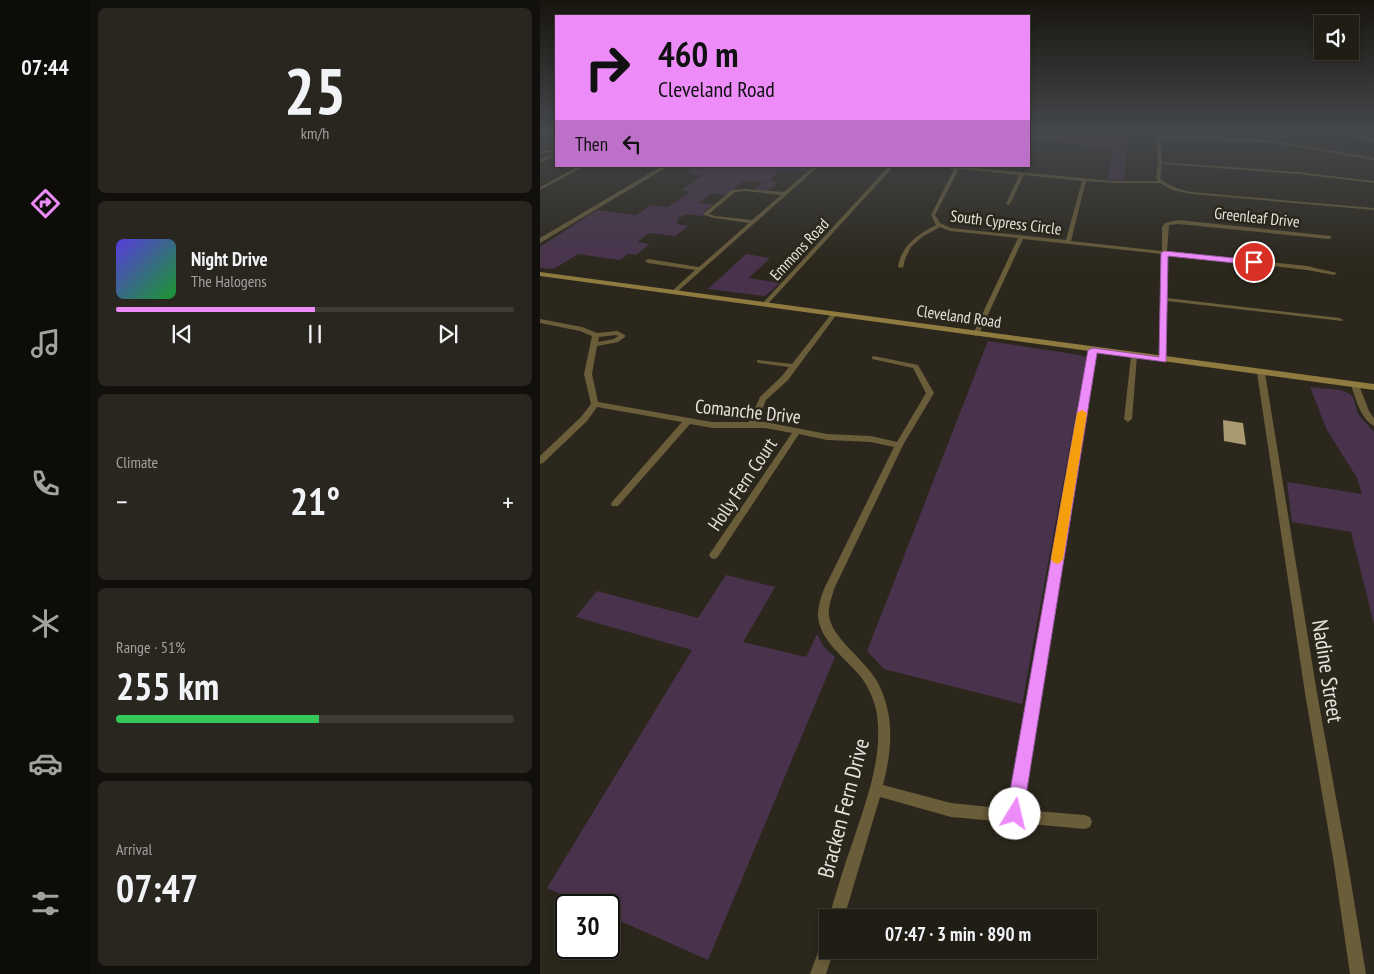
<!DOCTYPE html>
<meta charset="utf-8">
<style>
:root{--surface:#201d15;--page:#28261e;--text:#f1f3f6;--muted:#a2a2a0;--line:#3d3b34;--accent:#ed8cf9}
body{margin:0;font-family:"PT Sans Narrow",sans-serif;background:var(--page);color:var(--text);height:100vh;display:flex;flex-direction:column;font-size:19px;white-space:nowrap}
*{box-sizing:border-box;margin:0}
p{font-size:16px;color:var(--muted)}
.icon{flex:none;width:28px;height:28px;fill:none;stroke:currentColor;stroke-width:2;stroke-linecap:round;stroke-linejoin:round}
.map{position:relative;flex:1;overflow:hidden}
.sheet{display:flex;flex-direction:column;gap:8px;padding:8px;background:#12100c;width:450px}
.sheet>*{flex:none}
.hud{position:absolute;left:15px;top:15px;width:475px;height:152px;border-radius:0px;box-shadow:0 2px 8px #0003,0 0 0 1px var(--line);background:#ed8cf9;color:#111;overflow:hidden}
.buttons{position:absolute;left:774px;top:15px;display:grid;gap:10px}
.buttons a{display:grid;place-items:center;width:45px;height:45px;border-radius:0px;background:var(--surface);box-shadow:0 2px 8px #0003,0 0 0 1px var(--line);font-size:25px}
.speed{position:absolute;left:15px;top:894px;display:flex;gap:10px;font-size:25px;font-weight:700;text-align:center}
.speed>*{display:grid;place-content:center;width:65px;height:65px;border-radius:50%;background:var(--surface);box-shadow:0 2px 8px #0003,0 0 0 1px var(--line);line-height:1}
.speed .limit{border:2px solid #111;border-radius:8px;background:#fff;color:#111}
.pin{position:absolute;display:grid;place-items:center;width:42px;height:42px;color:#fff;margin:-21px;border:2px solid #fff;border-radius:50%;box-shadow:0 1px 5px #0007}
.me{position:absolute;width:55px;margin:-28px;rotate:9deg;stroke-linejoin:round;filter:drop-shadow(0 0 4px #0008)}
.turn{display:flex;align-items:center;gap:18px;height:105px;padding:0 20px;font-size:22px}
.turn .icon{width:65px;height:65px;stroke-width:2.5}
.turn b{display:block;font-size:35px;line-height:42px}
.then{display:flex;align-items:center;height:48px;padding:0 20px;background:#0003;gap:10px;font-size:19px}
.big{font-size:38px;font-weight:800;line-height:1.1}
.sheet .widget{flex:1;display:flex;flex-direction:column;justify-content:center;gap:8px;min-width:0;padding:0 18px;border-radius:8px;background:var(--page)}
.sheet .dial{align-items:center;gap:0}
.dial b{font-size:65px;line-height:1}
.song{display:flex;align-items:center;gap:15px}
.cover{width:60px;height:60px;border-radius:8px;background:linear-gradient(135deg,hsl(250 70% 55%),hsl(130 70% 35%))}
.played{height:5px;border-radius:2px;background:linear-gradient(90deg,var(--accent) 50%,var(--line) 50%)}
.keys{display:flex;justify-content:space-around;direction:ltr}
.heat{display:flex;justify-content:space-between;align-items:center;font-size:28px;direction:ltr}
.charge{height:8px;border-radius:4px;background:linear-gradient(90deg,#34c759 51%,var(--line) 0)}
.trip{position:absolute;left:279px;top:909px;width:278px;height:50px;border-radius:0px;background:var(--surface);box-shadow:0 2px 8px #0003,0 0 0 1px var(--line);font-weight:800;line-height:50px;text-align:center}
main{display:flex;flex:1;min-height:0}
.dock{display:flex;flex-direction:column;width:90px;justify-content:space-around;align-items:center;background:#0d0c08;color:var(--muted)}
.dock .icon{width:35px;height:35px}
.dock .current{color:var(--accent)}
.dock b{font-size:22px;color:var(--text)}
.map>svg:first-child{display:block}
.green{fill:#49334c}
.building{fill:#a99a70}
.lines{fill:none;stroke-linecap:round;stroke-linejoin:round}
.minor{fill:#6a5d39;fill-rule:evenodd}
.tertiary{fill:#6a5d39;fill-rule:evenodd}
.secondary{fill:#8f7a3f;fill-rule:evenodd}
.route{fill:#ed8cf9;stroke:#9a5ba2}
.slow{fill:#f59e0b}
.labels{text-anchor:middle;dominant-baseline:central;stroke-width:5;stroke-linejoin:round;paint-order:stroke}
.far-street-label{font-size:16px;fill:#e6e3dc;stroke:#2b271c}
.street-label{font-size:19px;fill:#e6e3dc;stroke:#2b271c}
.near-street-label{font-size:22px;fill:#e6e3dc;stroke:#2b271c}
</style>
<main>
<nav class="dock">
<b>07:44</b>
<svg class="icon current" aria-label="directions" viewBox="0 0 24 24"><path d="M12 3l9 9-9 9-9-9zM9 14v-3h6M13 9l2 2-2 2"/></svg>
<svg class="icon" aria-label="music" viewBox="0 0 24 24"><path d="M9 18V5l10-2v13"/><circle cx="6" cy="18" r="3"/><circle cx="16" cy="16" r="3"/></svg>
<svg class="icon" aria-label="phone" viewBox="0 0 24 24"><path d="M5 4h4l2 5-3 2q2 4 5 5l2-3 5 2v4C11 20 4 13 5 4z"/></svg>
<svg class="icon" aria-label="climate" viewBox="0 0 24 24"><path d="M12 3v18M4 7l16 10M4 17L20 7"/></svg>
<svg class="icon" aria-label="car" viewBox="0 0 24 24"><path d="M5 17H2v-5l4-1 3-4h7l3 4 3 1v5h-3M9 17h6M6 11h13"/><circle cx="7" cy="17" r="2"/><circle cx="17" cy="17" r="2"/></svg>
<svg class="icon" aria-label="filters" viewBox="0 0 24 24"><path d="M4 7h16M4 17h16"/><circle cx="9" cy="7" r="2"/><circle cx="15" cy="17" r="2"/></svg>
</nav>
<section class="sheet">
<div class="widget dial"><b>25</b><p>km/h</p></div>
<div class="widget">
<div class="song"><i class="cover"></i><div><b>Night Drive</b><p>The Halogens</p></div></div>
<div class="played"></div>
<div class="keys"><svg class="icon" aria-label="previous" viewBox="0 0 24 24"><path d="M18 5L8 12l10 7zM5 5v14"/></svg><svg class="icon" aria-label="pause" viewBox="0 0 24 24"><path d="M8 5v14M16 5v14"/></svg><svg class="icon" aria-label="next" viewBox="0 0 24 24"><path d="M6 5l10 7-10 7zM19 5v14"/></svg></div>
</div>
<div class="widget"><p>Climate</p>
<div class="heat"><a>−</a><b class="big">21°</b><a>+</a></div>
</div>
<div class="widget"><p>Range · 51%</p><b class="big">255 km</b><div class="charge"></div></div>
<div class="widget"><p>Arrival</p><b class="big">07:47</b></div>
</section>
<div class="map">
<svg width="834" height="974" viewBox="0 0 834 974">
<rect width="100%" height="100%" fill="#2b271c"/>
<path class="green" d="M 493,131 L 588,131 L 584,181 L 568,180 L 573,149 L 489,138 L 490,133 Z
M 156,166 L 274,166 L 268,172 L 239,170 L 230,180 L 238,183 L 227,191 L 214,190 L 223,182 L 204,181 L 186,195 L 172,193 L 159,203 L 173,204 L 164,212 L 163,216 L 146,214 L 138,219 L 137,224 L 148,226 L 135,236 L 109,233 L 97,242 L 110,244 L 96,255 L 88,254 L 80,260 L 38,254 L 14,269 L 0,268 L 0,247 L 57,210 L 96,215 L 111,205 L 128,207 L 150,192 L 141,190 L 163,175 L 145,173 Z
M 206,254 L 230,258 L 209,278 L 240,283 L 225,296 L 168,289 Z
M 448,341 L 540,355 L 546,358 L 482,704 L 344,669 L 327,651 Z
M 770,387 L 800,390 L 808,393 L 813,397 L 818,414 L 834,432 L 834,624 L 811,532 L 752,522 L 747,482 L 822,494 L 817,478 L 787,430 Z
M 186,575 L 235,587 L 203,642 L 266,657 L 277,634 L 284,647 L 295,657 L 168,960 L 69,916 L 69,905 L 45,905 L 7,888 L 152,650 L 36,617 L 57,591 L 158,618 Z"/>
<path class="building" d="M 683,420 L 703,423 L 706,445 L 684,441 Z"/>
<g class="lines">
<path class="minor" d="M 12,131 L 16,132 L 0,139 L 0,137 Z
M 616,131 L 620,131 L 620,136 L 730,140 L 834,158 L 834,160 L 730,142 L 620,138 L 622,162 L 758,172 L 834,181 L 834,183 L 758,174 L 622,164 L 620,178 C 628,187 640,189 651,192 L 834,208 L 834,210 L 651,194 L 632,190 L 620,183 L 572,183 L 546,181 L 531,241 L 622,251 L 622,227 L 625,223 L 638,220 L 791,236 L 791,238 L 789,239 L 638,224 L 629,225 L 627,251 L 767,266 L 797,273 L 794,275 L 767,270 L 627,254 L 627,298 L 800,318 L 803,320 L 802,321 L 627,301 L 626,360 L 623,362 L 620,360 L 622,254 L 483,239 L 439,334 L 436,336 L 433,334 L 478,238 L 410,231 L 400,227 L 382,237 L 371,247 L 365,259 L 363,268 L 358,267 C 361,246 378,234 396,225 L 391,215 L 414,169 L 397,166 L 416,166 L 572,181 L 618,181 L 616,178 L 618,163 ZM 419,169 L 479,175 L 466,204 L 468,205 L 470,204 L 484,175 L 542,181 L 526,240 L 411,228 L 400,223 L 395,215 Z
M 784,131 L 795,131 L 834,139 L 834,141 Z
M 16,150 L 16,152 L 0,153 L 0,151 Z
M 16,153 L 16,155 L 0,163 L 0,160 Z
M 39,166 L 45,166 L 0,190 L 0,187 Z
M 274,166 L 279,166 L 137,292 L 132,291 L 155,270 L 108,263 L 105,261 L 108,259 L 159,267 L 209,223 L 174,218 L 164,215 L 164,213 L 192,190 L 205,189 L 244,192 ZM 205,191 L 241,195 L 212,220 L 175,216 L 169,214 L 195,192 Z
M 349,166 L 354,166 L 227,305 L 223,305 L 223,303 Z
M 294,312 L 297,314 L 248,380 L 226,400 L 217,422 L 225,422 L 287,434 L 331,436 L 357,442 L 386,393 L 373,368 L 332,359 L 332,357 L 334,356 L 378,365 L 394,393 L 363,445 L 294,589 C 292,598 288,606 289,615 C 290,637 327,661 338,683 C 355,716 352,750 343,785 L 411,803 L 469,809 L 550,350 L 553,348 L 556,350 L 482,810 L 545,815 L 550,817 L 552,822 L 550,827 L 545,829 L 411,817 L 340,797 L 304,918 L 289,918 C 296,892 304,866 313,841 C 326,801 343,758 337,715 C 335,701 329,688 321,677 C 306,658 279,641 278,615 C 278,606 281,597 284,589 L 354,447 L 331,442 L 287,440 L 259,434 L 177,558 L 174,559 L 171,558 L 169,555 L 171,552 L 252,433 L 225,428 L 172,428 L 150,424 L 78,506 L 72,506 L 71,504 L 72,502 L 142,422 L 57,407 L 47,421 L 3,463 L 0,464 L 0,456 L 41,417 L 51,404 L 44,374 L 52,336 L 40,331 L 0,323 L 0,319 L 42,327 L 57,333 L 77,331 L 85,335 L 85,337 L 78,342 L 57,346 L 52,374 L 58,402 L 172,422 L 209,422 L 220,397 L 242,376 L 249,367 L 219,363 L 217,362 L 217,360 L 252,364 L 292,313 ZM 76,335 L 78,336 L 74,339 L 58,342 L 59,337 Z
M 594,354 L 597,356 L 592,419 L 588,422 L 584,419 L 591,356 Z
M 718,371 L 724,371 L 725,373 L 777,693 L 808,864 L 826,974 L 810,974 L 794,864 L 765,693 L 717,373 Z
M 812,383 L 815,383 L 819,385 L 829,411 L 834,418 L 834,426 C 820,418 816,399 811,385 Z
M 288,937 L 288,950 L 294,950 L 286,974 L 270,974 L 283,939 Z"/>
<path class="tertiary" d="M 122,166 L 129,166 L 0,243 L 0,238 Z"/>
<path class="secondary" d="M 0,272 L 834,384 L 834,390 L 0,276 Z"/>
</g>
<linearGradient id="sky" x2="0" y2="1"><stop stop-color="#18150f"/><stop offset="0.49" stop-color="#44474b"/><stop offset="1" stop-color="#44474b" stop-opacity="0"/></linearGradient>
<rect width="834" height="268" fill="url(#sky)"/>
<path class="route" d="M 624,251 L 714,260 L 717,262 L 714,265 L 628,256 L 626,362 L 557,353 L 483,814 L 481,821 L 475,823 L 469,821 L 466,814 L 548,350 L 553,348 L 619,357 L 621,253 Z"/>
<path class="slow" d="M 542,410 L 547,413 L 523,559 L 521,562 L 517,564 L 513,562 L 511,559 L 537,413 Z"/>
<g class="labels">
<g class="far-street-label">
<text transform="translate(717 217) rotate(6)">Greenleaf Drive</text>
<text transform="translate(466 222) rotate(7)">South Cypress Circle</text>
<text transform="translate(259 249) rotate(-47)">Emmons Road</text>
<text transform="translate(419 316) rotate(8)">Cleveland Road</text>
</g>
<g class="street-label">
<text transform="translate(208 411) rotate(6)">Comanche Drive</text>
<text transform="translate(202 484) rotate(-56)">Holly Fern Court</text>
</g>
<g class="near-street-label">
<text transform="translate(788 671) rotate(81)">Nadine Street</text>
<text transform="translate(303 808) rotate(-75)">Bracken Fern Drive</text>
</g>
</g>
</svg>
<div class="buttons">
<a><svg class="icon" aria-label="sound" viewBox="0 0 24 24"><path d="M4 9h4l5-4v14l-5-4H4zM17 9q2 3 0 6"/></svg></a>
</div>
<div class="speed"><div class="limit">30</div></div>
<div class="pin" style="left:714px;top:262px;background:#d93025"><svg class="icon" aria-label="arrive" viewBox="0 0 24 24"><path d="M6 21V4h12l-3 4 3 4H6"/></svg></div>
<svg class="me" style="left:475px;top:814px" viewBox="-20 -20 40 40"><circle r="19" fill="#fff"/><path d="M0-13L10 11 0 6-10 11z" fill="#ed8cf9"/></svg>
<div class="trip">07:47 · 3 min · 890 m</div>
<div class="hud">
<div class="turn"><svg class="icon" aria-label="right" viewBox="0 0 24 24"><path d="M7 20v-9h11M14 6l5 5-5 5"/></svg><div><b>460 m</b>Cleveland Road</div></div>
<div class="then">Then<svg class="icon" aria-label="left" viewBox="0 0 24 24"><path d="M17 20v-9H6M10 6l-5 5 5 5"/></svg></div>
</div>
</div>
</main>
